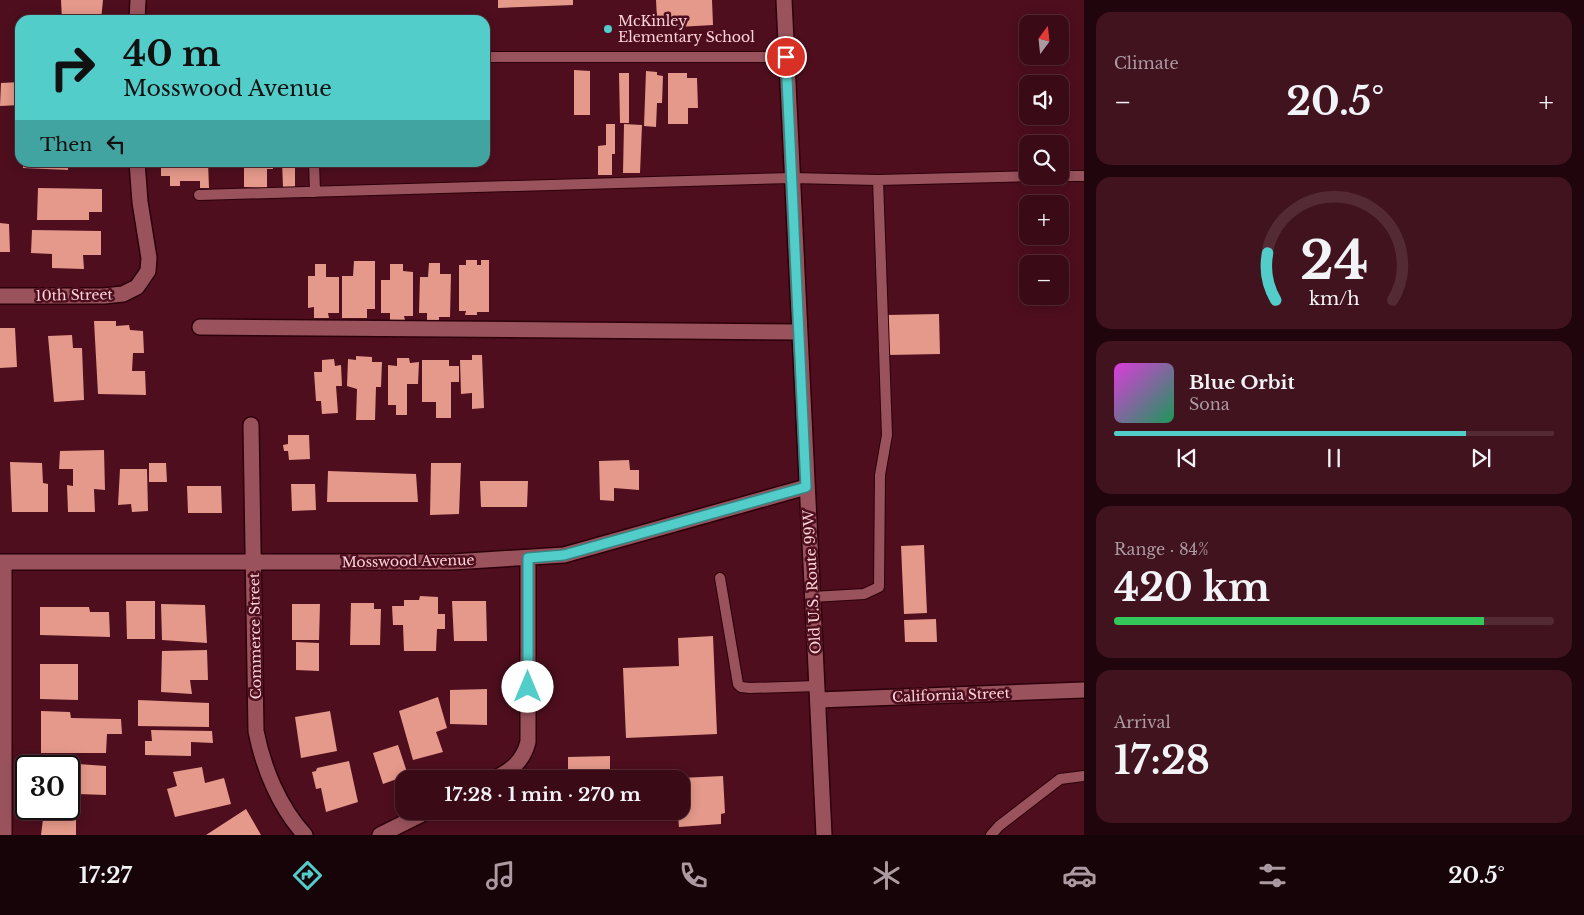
<!DOCTYPE html>
<meta charset="utf-8">
<style>
:root{--surface:#3a0a16;--page:#41131f;--text:#f1f3f6;--muted:#ab9aa1;--line:#542b35;--accent:#53cdc9}
body{margin:0;font-family:"Libre Baskerville",serif;background:var(--page);color:var(--text);height:100vh;display:flex;flex-direction:column;font-size:19px;white-space:nowrap}
*{box-sizing:border-box;margin:0}
p{font-size:16px;color:var(--muted)}
.icon{flex:none;width:28px;height:28px;fill:none;stroke:currentColor;stroke-width:2;stroke-linecap:round;stroke-linejoin:round}
.map{position:relative;flex:1;overflow:hidden}
.drawer{display:flex;flex-direction:column;gap:12px;padding:12px;background:#20060c;width:500px}
.drawer>*{flex:none}
.hud{position:absolute;left:15px;top:15px;width:475px;height:152px;border-radius:15px;box-shadow:0 2px 12px #0003,0 0 0 1px var(--line);background:#53cdc9;color:#111;overflow:hidden}
.needle{width:32px;rotate:15deg}
.tools{position:absolute;left:1019px;top:15px;display:grid;gap:10px}
.tools a{display:grid;place-items:center;width:50px;height:50px;border-radius:10px;background:var(--surface);box-shadow:0 2px 12px #0003,0 0 0 1px var(--line);font-size:25px}
.speed{position:absolute;left:15px;top:755px;display:flex;gap:10px;font-size:25px;font-weight:700;text-align:center}
.speed>*{display:grid;place-content:center;width:65px;height:65px;border-radius:50%;background:var(--surface);box-shadow:0 2px 12px #0003,0 0 0 1px var(--line);line-height:1}
.speed .limit{border:2px solid #111;border-radius:8px;background:#fff;color:#111}
.pin{position:absolute;display:grid;place-items:center;width:42px;height:42px;color:#fff;margin:-21px;border:2px solid #fff;border-radius:50%;box-shadow:0 1px 5px #0007}
.me{position:absolute;width:55px;margin:-28px;rotate:0deg;stroke-linejoin:round;filter:drop-shadow(0 0 4px #0008)}
.turn{display:flex;align-items:center;gap:18px;height:105px;padding:0 25px;font-size:22px}
.turn .icon{width:65px;height:65px;stroke-width:2.5}
.turn b{display:block;font-size:35px;line-height:42px}
.then{display:flex;align-items:center;height:48px;padding:0 25px;background:#0003;gap:10px;font-size:19px}
.big{font-size:38px;font-weight:800;line-height:1.1}
.drawer .tile{flex:1;display:flex;flex-direction:column;justify-content:center;gap:8px;min-width:0;padding:0 18px;border-radius:15px;background:var(--page)}
.drawer .dial{align-items:center;gap:0}
.dial svg{height:130px;overflow:visible;fill:none;stroke:var(--line);stroke-width:7;stroke-linecap:round;text-anchor:middle}
.dial text{fill:var(--text);stroke:none}
.song{display:flex;align-items:center;gap:15px}
.cover{width:60px;height:60px;border-radius:8px;background:linear-gradient(135deg,hsl(300 70% 55%),hsl(150 70% 35%))}
.played{height:5px;border-radius:2px;background:linear-gradient(90deg,var(--accent) 80%,var(--line) 80%)}
.keys{display:flex;justify-content:space-around;direction:ltr}
.heat{display:flex;justify-content:space-between;align-items:center;font-size:28px;direction:ltr}
.charge{height:8px;border-radius:4px;background:linear-gradient(90deg,#34c759 84%,var(--line) 0)}
.trip{position:absolute;left:395px;top:770px;width:295px;height:50px;border-radius:15px;background:var(--surface);box-shadow:0 2px 12px #0003,0 0 0 1px var(--line);font-weight:800;line-height:50px;text-align:center}
.tabs{display:flex;height:80px;justify-content:space-around;align-items:center;background:#170409;color:var(--muted)}
.tabs .icon{width:35px;height:35px}
.tabs .current{color:var(--accent)}
.tabs b{font-size:22px;color:var(--text)}
main{display:flex;flex:1;min-height:0}
.map>svg:first-child{display:block}
.building{fill:#e5998a}
.lines{fill:none;stroke-linecap:round;stroke-linejoin:round}
.service-casing{stroke:#2c000a;stroke-width:12}
.minor-casing{stroke:#2c000a;stroke-width:18}
.tertiary-casing{stroke:#2c000a;stroke-width:18}
.secondary-casing{stroke:#2c000a;stroke-width:18}
.service{stroke:#9a535d;stroke-width:10}
.minor{stroke:#9a535d;stroke-width:15}
.tertiary{stroke:#9a535d;stroke-width:15}
.secondary{stroke:#9a535d;stroke-width:15}
.route-casing{stroke:#368583;stroke-width:12}
.route{stroke:#53cdc9;stroke-width:9}
.poi-dot{fill:#53cdc9;stroke:#4e0e1e;stroke-width:2}
.labels{text-anchor:middle;dominant-baseline:central;stroke-width:5;stroke-linejoin:round;paint-order:stroke}
.poi-label{font-size:14px;fill:#fdd3d7;stroke:#4e0e1e;text-anchor:start}
.street-label{font-size:14px;fill:#fdd3d7;stroke:#4e0e1e}
</style>
<main>
<div class="map">
<svg width="1084" height="835" viewBox="0 0 1084 835">
<rect width="100%" height="100%" fill="#4e0e1e"/>
<path class="building" d="M 61,0 L 103,0 L 101,20 L 62,20 Z
M 498,0 L 573,0 L 573,5 L 498,8 Z
M 656,0 L 712,0 L 713,25 L 661,28 L 661,17 L 657,18 Z
M 574,70 L 590,71 L 590,115 L 574,115 Z
M 646,71 L 657,72 L 657,75 L 663,76 L 662,103 L 657,103 L 656,127 L 644,126 Z
M 619,73 L 629,73 L 629,123 L 620,123 Z
M 668,73 L 687,73 L 687,78 L 697,78 L 698,108 L 688,108 L 688,124 L 668,124 Z
M 20,82 L 20,105 L 0,106 L 1,83 Z
M 606,124 L 615,124 L 615,154 L 612,154 L 612,175 L 598,175 L 598,146 L 606,145 Z
M 624,124 L 642,125 L 640,173 L 623,173 Z
M 23,162 L 68,162 L 68,170 L 23,168 Z
M 161,162 L 208,162 L 209,188 L 200,188 L 200,181 L 180,181 L 180,186 L 170,186 L 170,176 L 161,176 Z
M 244,162 L 273,162 L 273,169 L 267,169 L 267,188 L 244,187 Z
M 282,162 L 295,162 L 295,187 L 283,187 Z
M 38,188 L 102,189 L 102,212 L 89,212 L 89,220 L 37,220 Z
M 0,223 L 9,224 L 10,252 L 0,252 Z
M 32,230 L 101,231 L 101,255 L 83,255 L 84,269 L 52,268 L 52,254 L 31,253 Z
M 466,260 L 477,260 L 477,265 L 481,265 L 481,260 L 489,260 L 489,312 L 477,312 L 477,315 L 465,315 L 466,311 L 459,311 L 459,265 L 466,265 Z
M 354,261 L 375,261 L 375,309 L 367,309 L 367,318 L 342,318 L 342,276 L 353,276 Z
M 429,263 L 440,263 L 440,274 L 451,274 L 450,317 L 439,317 L 439,322 L 427,322 L 427,313 L 419,313 L 420,277 L 428,277 Z
M 315,264 L 326,264 L 326,277 L 339,277 L 339,313 L 328,313 L 329,318 L 314,318 L 314,307 L 308,308 L 308,276 L 315,276 Z
M 390,264 L 403,264 L 403,271 L 413,272 L 413,316 L 404,316 L 405,320 L 390,320 L 390,313 L 381,313 L 381,280 L 390,280 Z
M 939,314 L 940,354 L 888,355 L 887,315 Z
M 94,321 L 116,321 L 116,326 L 129,325 L 130,330 L 143,331 L 144,353 L 133,353 L 132,371 L 145,371 L 146,395 L 98,394 Z
M 0,328 L 15,328 L 17,367 L 0,368 Z
M 72,335 L 73,348 L 82,348 L 84,400 L 54,402 L 48,336 Z
M 472,355 L 482,355 L 484,408 L 472,409 L 472,393 L 461,394 L 460,360 L 472,360 Z
M 356,356 L 372,357 L 372,362 L 382,362 L 381,387 L 376,387 L 375,420 L 356,420 L 357,389 L 347,386 L 348,359 L 356,360 Z
M 397,358 L 409,358 L 410,363 L 419,362 L 418,384 L 407,384 L 407,415 L 396,415 L 396,405 L 388,405 L 388,365 L 397,366 Z
M 334,359 L 335,366 L 341,365 L 342,386 L 336,386 L 338,413 L 322,414 L 321,401 L 316,401 L 314,372 L 322,372 L 322,360 Z
M 422,360 L 449,360 L 449,366 L 459,366 L 459,382 L 451,382 L 451,418 L 436,418 L 436,402 L 422,402 Z
M 288,435 L 309,435 L 310,459 L 289,460 L 288,451 L 284,451 L 283,445 L 288,444 Z
M 104,450 L 105,490 L 94,489 L 95,512 L 68,512 L 67,485 L 73,486 L 73,469 L 59,469 L 60,451 Z
M 629,460 L 630,470 L 639,470 L 639,490 L 614,488 L 614,501 L 600,500 L 599,461 Z
M 10,462 L 42,463 L 43,483 L 48,484 L 48,512 L 12,512 Z
M 149,463 L 166,463 L 167,482 L 149,482 Z
M 431,463 L 461,463 L 459,514 L 430,515 Z
M 120,469 L 147,469 L 148,511 L 132,512 L 131,504 L 118,505 Z
M 328,471 L 416,474 L 418,502 L 327,502 Z
M 480,481 L 528,481 L 527,507 L 481,507 Z
M 291,484 L 315,484 L 316,510 L 292,511 Z
M 187,486 L 221,486 L 222,513 L 188,513 Z
M 924,545 L 927,613 L 904,614 L 901,546 Z
M 420,596 L 438,597 L 438,614 L 445,614 L 445,629 L 437,629 L 436,651 L 404,651 L 403,625 L 393,625 L 392,606 L 404,606 L 404,600 L 419,600 Z
M 126,601 L 155,601 L 155,639 L 127,639 Z
M 452,601 L 486,601 L 487,641 L 454,641 Z
M 351,603 L 374,603 L 374,609 L 381,609 L 380,645 L 350,645 Z
M 161,604 L 205,605 L 207,643 L 162,640 Z
M 292,604 L 320,604 L 319,640 L 292,640 Z
M 40,607 L 89,607 L 90,612 L 109,612 L 110,637 L 40,635 Z
M 936,619 L 937,642 L 905,642 L 904,620 Z
M 713,636 L 717,734 L 626,738 L 623,668 L 679,666 L 678,638 Z
M 296,642 L 319,643 L 319,671 L 296,670 Z
M 207,650 L 208,680 L 190,680 L 192,694 L 161,692 L 162,651 Z
M 40,664 L 78,664 L 78,700 L 40,699 Z
M 487,689 L 487,725 L 450,724 L 450,690 Z
M 438,697 L 447,728 L 436,732 L 443,752 L 413,760 L 399,711 Z
M 138,700 L 209,703 L 209,727 L 138,726 Z
M 41,711 L 70,712 L 71,718 L 121,719 L 122,734 L 107,734 L 106,753 L 41,753 Z
M 330,711 L 337,751 L 301,758 L 295,717 Z
M 151,730 L 212,731 L 213,743 L 191,742 L 191,756 L 145,755 L 145,741 L 152,741 Z
M 398,745 L 408,775 L 383,784 L 373,753 Z
M 610,756 L 610,779 L 568,779 L 568,757 Z
M 349,761 L 358,802 L 326,812 L 321,788 L 316,789 L 312,772 L 316,771 L 317,768 Z
M 64,763 L 106,766 L 106,795 L 78,794 L 78,803 L 69,802 L 69,766 L 64,766 Z
M 202,767 L 205,783 L 224,778 L 231,804 L 175,817 L 167,789 L 177,786 L 173,772 Z
M 723,776 L 725,813 L 721,814 L 721,824 L 679,827 L 678,816 L 662,817 L 662,811 L 681,811 L 681,778 Z
M 246,809 L 261,835 L 206,835 Z
M 555,811 L 610,811 L 610,819 L 555,820 Z
M 43,819 L 76,820 L 76,835 L 41,835 Z"/>
<g class="lines">
<defs>
<path id="service" d="M 485,57 L 786,57
M 314,162 L 315,192
M 1060,176 L 1084,176
M 199,195 L 792,178 L 878,180 L 1033,176
M 720,578 L 738,684 L 741,687 L 750,688 L 818,686
M 812,597 L 864,594 L 879,587 L 880,475 L 887,435 L 878,180
M 991,835 L 999,826 L 1060,779 L 1084,776"/>
<path id="minor" d="M 137,20 L 138,0
M 0,296 L 104,296 L 123,294 L 137,287 L 148,271 L 149,258 L 140,202 L 137,162
M 200,327 L 799,332
M 251,425 L 256,731 C 263,767 279,807 305,835
M 0,562 L 452,562 L 564,555 L 806,487
M 494,779 C 512,770 523,761 528,742 L 528,558
M 4,835 L 4,562
M 380,835 L 428,811"/>
<path id="tertiary" d="M 818,700 L 1084,690"/>
<path id="secondary" d="M 784,0 L 824,835"/>
</defs>
<use href="#service" class="service-casing"/>
<use href="#minor" class="minor-casing"/>
<use href="#tertiary" class="tertiary-casing"/>
<use href="#secondary" class="secondary-casing"/>
<use href="#service" class="service"/>
<use href="#minor" class="minor"/>
<use href="#tertiary" class="tertiary"/>
<use href="#secondary" class="secondary"/>
</g>
<g class="lines">
<defs>
<path id="route" d="M 528,687 L 528,558 L 564,555 L 806,487 L 786,57"/>
</defs>
<use href="#route" class="route-casing"/>
<use href="#route" class="route"/>
</g>
<circle class="poi-dot" cx="608" cy="29" r="5"/>
<g class="labels">
<g class="poi-label">
<text x="618" y="21">McKinley<tspan x="618" dy="16">Elementary School</tspan></text>
</g>
<g class="street-label">
<text transform="translate(74 295) rotate(-1)">10th Street</text>
<text transform="translate(408 561) rotate(-1)">Mosswood Avenue</text>
<text transform="translate(812 582) rotate(-93)">Old U.S. Route 99W</text>
<text transform="translate(255 636) rotate(-91)">Commerce Street</text>
<text transform="translate(951 695) rotate(-2)">California Street</text>
</g>
</g>
</svg>
<div class="tools">
<a><svg class="needle" viewBox="-14 -14 28 28"><path d="M0-13l5 13h-10z" fill="#e53935"/><path d="M0 13l5-13h-10z" fill="#ab9aa1"/></svg></a>
<a><svg class="icon" aria-label="sound" viewBox="0 0 24 24"><path d="M4 9h4l5-4v14l-5-4H4zM17 9q2 3 0 6"/></svg></a>
<a><svg class="icon" aria-label="search" viewBox="0 0 24 24"><circle cx="10" cy="10" r="6"/><path d="M15 15l6 6"/></svg></a>
<a>+</a>
<a>−</a>
</div>
<div class="speed"><div class="limit">30</div></div>
<div class="pin" style="left:786px;top:57px;background:#d93025"><svg class="icon" aria-label="arrive" viewBox="0 0 24 24"><path d="M6 21V4h12l-3 4 3 4H6"/></svg></div>
<svg class="me" style="left:528px;top:687px" viewBox="-20 -20 40 40"><circle r="19" fill="#fff"/><path d="M0-13L10 11 0 6-10 11z" fill="#53cdc9"/></svg>
<div class="trip">17:28 · 1 min · 270 m</div>
<div class="hud">
<div class="turn"><svg class="icon" aria-label="right" viewBox="0 0 24 24"><path d="M7 20v-9h11M14 6l5 5-5 5"/></svg><div><b>40 m</b>Mosswood Avenue</div></div>
<div class="then">Then<svg class="icon" aria-label="left" viewBox="0 0 24 24"><path d="M17 20v-9H6M10 6l-5 5 5 5"/></svg></div>
</div>
</div>
<section class="drawer">
<div class="tile"><p>Climate</p>
<div class="heat"><a>−</a><b class="big">20.5°</b><a>+</a></div>
</div>
<div class="tile dial"><svg viewBox="0 0 100 80">
<path d="M14 69A42 42 0 1 1 86 69"/>
<path d="M14 69A42 42 0 0 1 9 40" stroke="#53cdc9"/>
<text x="50" y="56" font-size="32" font-weight="700">24</text>
<text x="50" y="72" font-size="11">km/h</text>
</svg></div>
<div class="tile">
<div class="song"><i class="cover"></i><div><b>Blue Orbit</b><p>Sona</p></div></div>
<div class="played"></div>
<div class="keys"><svg class="icon" aria-label="previous" viewBox="0 0 24 24"><path d="M18 5L8 12l10 7zM5 5v14"/></svg><svg class="icon" aria-label="pause" viewBox="0 0 24 24"><path d="M8 5v14M16 5v14"/></svg><svg class="icon" aria-label="next" viewBox="0 0 24 24"><path d="M6 5l10 7-10 7zM19 5v14"/></svg></div>
</div>
<div class="tile"><p>Range · 84%</p><b class="big">420 km</b><div class="charge"></div></div>
<div class="tile"><p>Arrival</p><b class="big">17:28</b></div>
</section>
</main>
<nav class="tabs">
<b>17:27</b>
<svg class="icon current" aria-label="directions" viewBox="0 0 24 24"><path d="M12 3l9 9-9 9-9-9zM9 14v-3h6M13 9l2 2-2 2"/></svg>
<svg class="icon" aria-label="music" viewBox="0 0 24 24"><path d="M9 18V5l10-2v13"/><circle cx="6" cy="18" r="3"/><circle cx="16" cy="16" r="3"/></svg>
<svg class="icon" aria-label="phone" viewBox="0 0 24 24"><path d="M5 4h4l2 5-3 2q2 4 5 5l2-3 5 2v4C11 20 4 13 5 4z"/></svg>
<svg class="icon" aria-label="climate" viewBox="0 0 24 24"><path d="M12 3v18M4 7l16 10M4 17L20 7"/></svg>
<svg class="icon" aria-label="car" viewBox="0 0 24 24"><path d="M5 17H2v-5l4-1 3-4h7l3 4 3 1v5h-3M9 17h6M6 11h13"/><circle cx="7" cy="17" r="2"/><circle cx="17" cy="17" r="2"/></svg>
<svg class="icon" aria-label="filters" viewBox="0 0 24 24"><path d="M4 7h16M4 17h16"/><circle cx="9" cy="7" r="2"/><circle cx="15" cy="17" r="2"/></svg>
<b>20.5°</b>
</nav>
